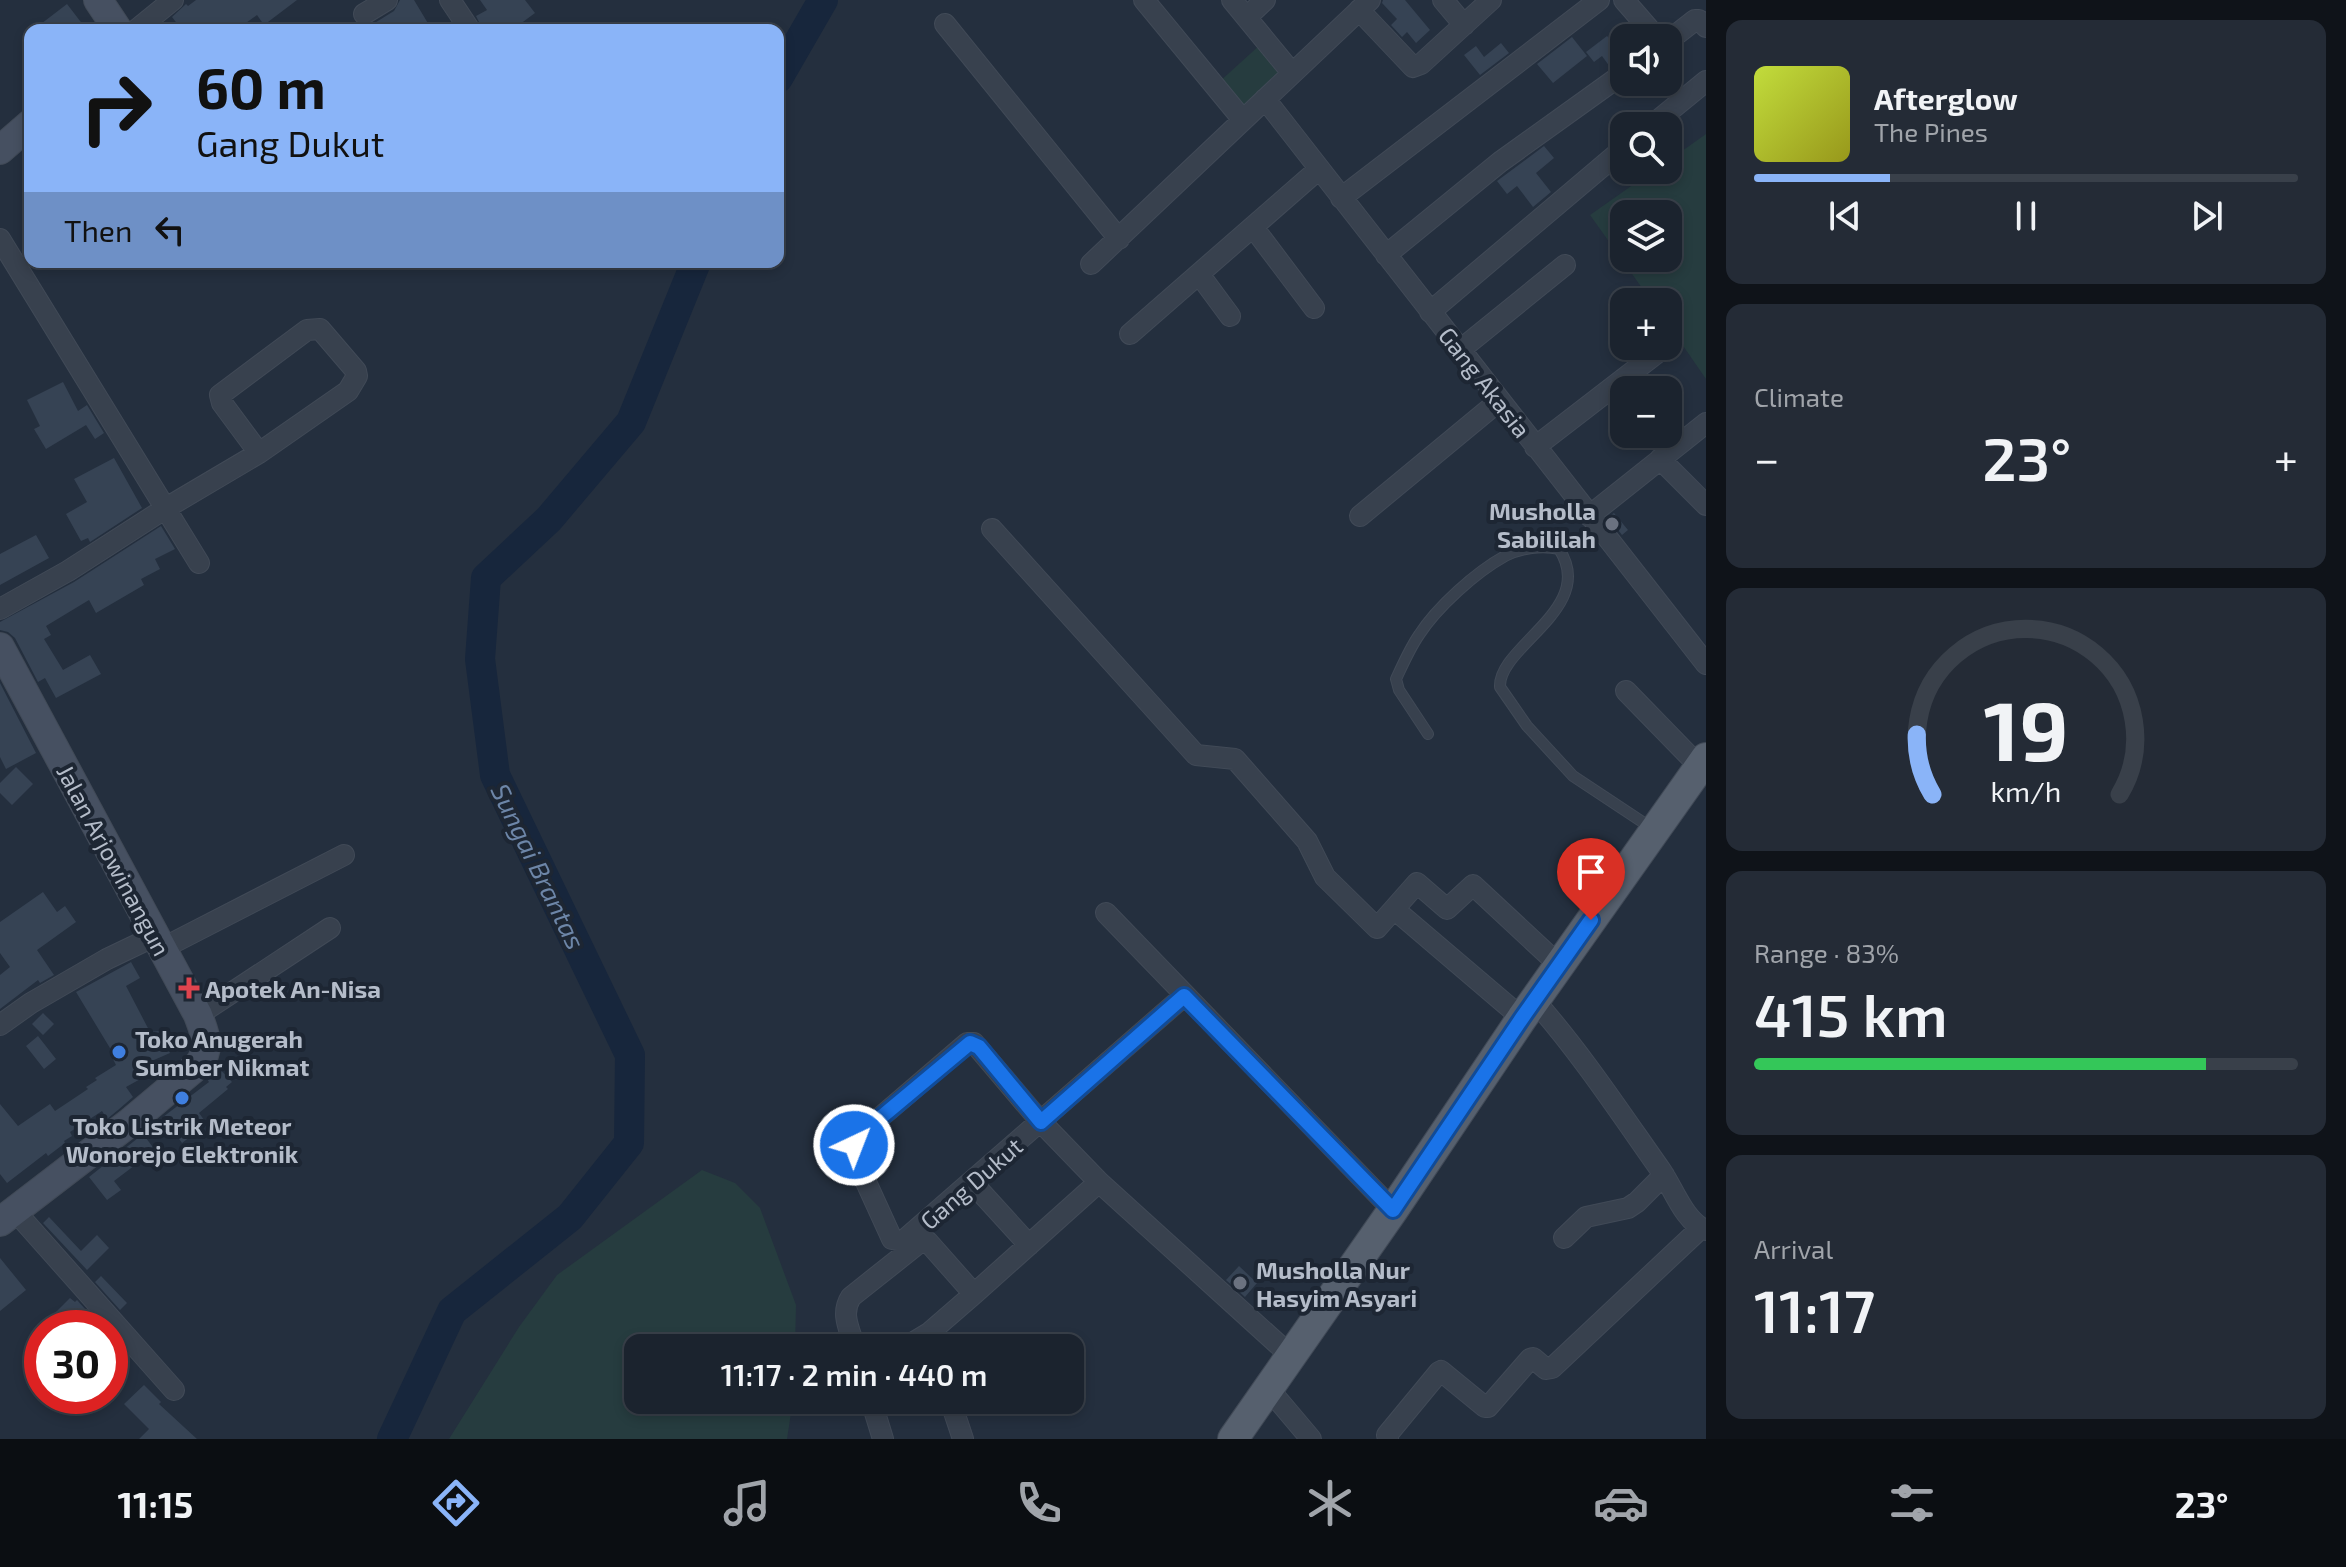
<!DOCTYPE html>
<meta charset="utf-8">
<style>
:root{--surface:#1b232e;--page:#242b36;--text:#f1f3f6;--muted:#a0a4aa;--line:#39404a;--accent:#8ab4f8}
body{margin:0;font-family:"Exo 2",sans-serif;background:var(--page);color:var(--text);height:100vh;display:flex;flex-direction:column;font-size:30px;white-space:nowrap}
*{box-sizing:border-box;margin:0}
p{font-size:26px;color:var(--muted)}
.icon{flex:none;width:44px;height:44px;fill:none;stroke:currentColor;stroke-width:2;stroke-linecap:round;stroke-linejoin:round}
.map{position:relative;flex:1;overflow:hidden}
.side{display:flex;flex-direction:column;gap:20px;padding:20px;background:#0f1319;width:640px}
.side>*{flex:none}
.hud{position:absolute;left:24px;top:24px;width:760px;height:244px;border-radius:16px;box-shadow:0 4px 12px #0003,0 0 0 2px var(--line);background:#8ab4f8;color:#111;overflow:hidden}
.buttons{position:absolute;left:1610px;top:24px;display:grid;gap:16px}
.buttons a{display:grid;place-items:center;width:72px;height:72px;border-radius:16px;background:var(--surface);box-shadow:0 4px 12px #0003,0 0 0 2px var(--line);font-size:40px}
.speed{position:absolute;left:24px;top:1310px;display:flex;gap:16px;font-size:40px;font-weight:700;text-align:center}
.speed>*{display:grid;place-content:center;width:104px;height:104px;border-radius:50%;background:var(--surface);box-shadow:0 4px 12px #0003,0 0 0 2px var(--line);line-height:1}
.speed .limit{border:12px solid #d22;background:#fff;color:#111}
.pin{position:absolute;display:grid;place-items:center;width:68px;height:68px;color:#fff;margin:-82px -34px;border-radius:50% 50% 50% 0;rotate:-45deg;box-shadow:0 0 8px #0007}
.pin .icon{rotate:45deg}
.me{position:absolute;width:88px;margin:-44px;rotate:43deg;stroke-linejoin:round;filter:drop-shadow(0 0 6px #0008)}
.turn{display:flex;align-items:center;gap:28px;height:168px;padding:0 40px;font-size:36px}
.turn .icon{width:104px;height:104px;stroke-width:2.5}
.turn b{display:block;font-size:56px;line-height:68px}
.then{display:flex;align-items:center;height:76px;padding:0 40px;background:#0003;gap:16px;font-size:30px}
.big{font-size:60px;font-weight:600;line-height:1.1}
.side .tile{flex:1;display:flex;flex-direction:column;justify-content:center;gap:12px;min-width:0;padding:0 28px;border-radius:16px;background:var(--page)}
.side .dial{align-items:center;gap:0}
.dial svg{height:208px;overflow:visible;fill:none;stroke:var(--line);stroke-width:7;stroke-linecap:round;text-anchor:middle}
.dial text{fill:var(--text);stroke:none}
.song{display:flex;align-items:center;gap:24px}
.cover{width:96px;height:96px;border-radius:12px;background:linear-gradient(135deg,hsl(70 70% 55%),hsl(60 70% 35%))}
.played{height:8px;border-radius:4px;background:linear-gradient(90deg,var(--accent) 25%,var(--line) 25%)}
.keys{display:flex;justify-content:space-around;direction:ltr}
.heat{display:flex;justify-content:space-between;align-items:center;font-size:44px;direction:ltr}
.charge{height:12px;border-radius:6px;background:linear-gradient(90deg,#34c759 83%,var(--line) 0)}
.trip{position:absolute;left:624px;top:1334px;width:460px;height:80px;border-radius:16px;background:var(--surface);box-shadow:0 4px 12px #0003,0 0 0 2px var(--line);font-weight:600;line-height:80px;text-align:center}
.tabs{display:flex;height:128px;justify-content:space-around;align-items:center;background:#0b0e12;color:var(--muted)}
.tabs .icon{width:56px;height:56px}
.tabs .current{color:var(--accent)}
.tabs b{font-size:36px;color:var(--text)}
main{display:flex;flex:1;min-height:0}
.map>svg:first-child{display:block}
.green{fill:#263c3f;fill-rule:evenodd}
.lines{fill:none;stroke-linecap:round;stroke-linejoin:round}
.river{stroke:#17263c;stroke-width:30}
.building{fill:#364354}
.lane-casing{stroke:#414a57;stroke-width:12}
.street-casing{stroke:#414a57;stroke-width:22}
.secondary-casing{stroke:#414a57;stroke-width:30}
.primary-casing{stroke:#414a57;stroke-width:32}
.lane{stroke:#38414e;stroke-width:10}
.street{stroke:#38414e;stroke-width:20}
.secondary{stroke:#465061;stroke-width:28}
.primary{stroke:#56606e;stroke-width:30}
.route-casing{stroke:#114b97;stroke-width:20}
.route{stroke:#1a73e8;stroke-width:14}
.worship-dot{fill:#6b7280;stroke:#1d2633;stroke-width:3}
.health-dot{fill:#e0444e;stroke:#1d2633;stroke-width:3}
.shop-dot{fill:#3f7fe0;stroke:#1d2633;stroke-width:3}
.labels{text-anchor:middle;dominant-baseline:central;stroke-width:8;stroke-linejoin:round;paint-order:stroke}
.street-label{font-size:24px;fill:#b4bcc9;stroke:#1d2633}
.poi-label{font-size:24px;font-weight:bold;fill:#b4bcc9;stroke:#1d2633;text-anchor:start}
.water-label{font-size:26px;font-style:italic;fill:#6d86a8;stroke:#1d2633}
</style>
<main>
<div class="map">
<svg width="1706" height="1439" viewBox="0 0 1706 1439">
<rect width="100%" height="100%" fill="#242f3e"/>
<path class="green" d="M 1261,44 L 1284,72 L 1243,111 L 1218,83 Z
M 1706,134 L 1706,379 L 1668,324 L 1668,302 L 1652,302 L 1590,215 L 1654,170 L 1668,170 L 1668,161 ZM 1624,214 L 1668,214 L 1668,258 L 1624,258 Z
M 702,1170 L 735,1183 L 760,1208 L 796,1305 L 795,1348 L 638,1348 L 638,1400 L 793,1400 L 787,1439 L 449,1439 L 519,1327 L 557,1275 Z"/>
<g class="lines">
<path class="river" d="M 778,78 L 823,0
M 392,1439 L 452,1311 L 570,1217 L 629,1143 L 630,1055 L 495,775 L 480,659 L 486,578 L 549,519 L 631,422 L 696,262"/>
</g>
<path class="building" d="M 196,0 L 297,0 L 264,25 L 257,15 L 236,30 L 182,30 L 172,17 L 186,4 L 188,6 Z
M 400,0 L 414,0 L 432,30 L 378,30 L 373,24 L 394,11 Z
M 480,0 L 525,0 L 535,13 L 512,30 L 483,30 L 476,16 L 487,10 Z
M 1383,0 L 1405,0 L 1430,30 L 1416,43 L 1407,32 L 1402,37 L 1391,25 L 1397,19 L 1382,3 Z
M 67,4 L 87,30 L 33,30 Z
M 1628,25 L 1640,38 L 1624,38 L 1624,59 L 1610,67 L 1602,56 L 1594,62 L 1586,52 L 1607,36 L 1610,39 Z
M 1572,37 L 1587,56 L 1553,83 L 1537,64 Z
M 1501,43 L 1509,53 L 1480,75 L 1464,55 L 1476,46 L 1484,57 Z
M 1544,146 L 1554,158 L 1536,173 L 1551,192 L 1533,207 L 1517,186 L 1507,194 L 1497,181 Z
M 63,382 L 78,411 L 87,405 L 104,433 L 95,439 L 86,425 L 46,449 L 34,429 L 40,426 L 27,400 Z
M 114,458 L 142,508 L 90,542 L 88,538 L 81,541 L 66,514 L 87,502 L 74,479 Z
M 1614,513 L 1628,530 L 1622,535 L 1608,517 Z
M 161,526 L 175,549 L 155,559 L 160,569 L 141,579 L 144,585 L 96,613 L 89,600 L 46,626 L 51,635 L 44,639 L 63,670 L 90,655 L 101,674 L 56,698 L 45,678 L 38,682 L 15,638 L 8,632 L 0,630 L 0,622 L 74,582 Z
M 36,535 L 49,558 L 0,585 L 0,554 Z
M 0,683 L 36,753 L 6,769 L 0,757 Z
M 16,767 L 33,784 L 12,805 L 0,793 L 0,783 Z
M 43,892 L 57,912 L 65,906 L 76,922 L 37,950 L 54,975 L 40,983 L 38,980 L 0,1009 L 0,975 L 10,967 L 0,953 L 0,922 Z
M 131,962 L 140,978 L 126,986 L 150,1032 L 160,1031 L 170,1053 L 138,1067 L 144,1077 L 126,1087 L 133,1097 L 118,1110 L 107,1119 L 102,1111 L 70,1132 L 72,1136 L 64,1141 L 65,1143 L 48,1156 L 46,1153 L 7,1183 L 0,1174 L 0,1104 L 18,1126 L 50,1104 L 55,1111 L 88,1089 L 86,1087 L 97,1080 L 95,1078 L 116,1065 L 113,1059 L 116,1058 L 76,992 Z
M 43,1013 L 54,1024 L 43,1035 L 32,1024 Z
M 38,1036 L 56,1059 L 44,1069 L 26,1046 Z
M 218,1067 L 232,1082 L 226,1087 L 228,1089 L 199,1113 L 207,1124 L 182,1143 L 163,1117 L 209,1082 L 207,1079 Z
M 143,1134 L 155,1150 L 114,1181 L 121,1190 L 107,1200 L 89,1177 Z
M 49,1217 L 81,1251 L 97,1235 L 109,1248 L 87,1270 L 43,1223 Z
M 0,1258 L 26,1290 L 0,1311 Z
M 1239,1266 L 1257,1283 L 1245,1297 L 1226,1280 Z
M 101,1276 L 127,1303 L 120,1310 L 95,1282 Z
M 70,1298 L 75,1302 L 77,1300 L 102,1328 L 56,1328 L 48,1320 Z
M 110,1347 L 127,1364 L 110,1381 Z
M 144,1385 L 161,1402 L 159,1404 L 197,1439 L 139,1439 L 149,1429 L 124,1404 Z"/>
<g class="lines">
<defs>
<path id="lane" d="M 1428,734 L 1399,690 L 1396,679 C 1403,664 1410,648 1419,635 C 1437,607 1476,572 1505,556 C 1521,548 1542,545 1559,549 C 1598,608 1498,646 1500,687 L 1527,726 L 1573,776 L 1653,829"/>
<path id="street" d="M 450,0 L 470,30
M 1144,0 L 1243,120
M 1232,0 L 1292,73
M 1443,0 L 1464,25
M 1624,0 L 1657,38
M 1359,10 L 1413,67 L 1421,64 L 1491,0
M 364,14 L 387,0
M 1247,17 L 1265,0
M 945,24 L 1119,239
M 136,30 L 173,0
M 1668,41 L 1695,20 L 1699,20 L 1706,27
M 1265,99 L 1706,664
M 1651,126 L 1706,81
M 1341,198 L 1599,0
M 1253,227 L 1314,308
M 0,239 L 199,563
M 1386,255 L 1500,162 L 1624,73
M 1091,264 L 1370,0
M 1199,274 L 1230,316
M 1430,312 L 1624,148
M 1130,334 L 1319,169
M 1460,350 L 1565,265
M 1535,447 L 1666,346
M 1660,459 L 1706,505
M 1360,516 L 1499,401
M 1589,516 L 1706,423
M 992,529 L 1196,755 L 1235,759 L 1307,841 L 1325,877 L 1377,928 L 1394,909
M 0,609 L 68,571 L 166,508 L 259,453 L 348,391 L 357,376 L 356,371 L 320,329 L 307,330 L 220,395 L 222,403 L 259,453
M 1626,691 L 1700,767
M 1106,913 L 1393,1210
M 161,949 L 344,855
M 1184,996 L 903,1241 L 892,1239 L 855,1158 L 855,1139 L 967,1043 L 974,1043 L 1041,1122 L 1099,1182 L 1291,1356
M 1534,1000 C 1581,1053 1621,1114 1662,1172 C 1674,1190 1685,1222 1706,1230
M 198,1015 L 330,928
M 1522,1018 L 1394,909 L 1417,883 L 1447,909 L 1473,885 L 1559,965
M 0,1025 L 31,1003 L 107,959 L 155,936
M 978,1189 L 1029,1245
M 15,1211 L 174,1390
M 1564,1238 L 1586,1217 L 1628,1208 L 1637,1202 L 1664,1175
M 855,1348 C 850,1330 840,1314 851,1297 L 919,1243 L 928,1242 L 974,1294
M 904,1348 L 929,1333 L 974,1294 L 1099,1182
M 1268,1388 L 1311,1439
M 871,1400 L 883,1439
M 950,1400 L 963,1439
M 1388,1439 L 1387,1435 L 1439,1372 L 1441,1371 L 1485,1407 L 1488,1407 L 1530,1359 L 1533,1358 L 1546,1369 L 1552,1368 L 1701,1228"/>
<path id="secondary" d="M 98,0 L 118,30
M 0,150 L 30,124
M 0,647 L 198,1015 C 205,1034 212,1048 198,1065 L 129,1123 L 0,1222"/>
<path id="primary" d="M 1233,1439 L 1393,1210 L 1522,1018 L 1706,758"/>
</defs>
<use href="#lane" class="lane-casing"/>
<use href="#street" class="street-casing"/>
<use href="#secondary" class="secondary-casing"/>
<use href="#primary" class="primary-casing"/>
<use href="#lane" class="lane"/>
<use href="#street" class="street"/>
<use href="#secondary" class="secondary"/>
<use href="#primary" class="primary"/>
</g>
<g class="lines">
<defs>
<path id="route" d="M 854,1145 L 855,1139 L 970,1043 L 979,1047 L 1041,1122 L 1184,996 L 1393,1210 L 1522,1018 L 1591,920"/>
</defs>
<use href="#route" class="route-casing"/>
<use href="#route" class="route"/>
</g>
<g class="worship-dot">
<circle cx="1612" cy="524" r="8"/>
<circle cx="1240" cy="1283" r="8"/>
</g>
<path class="health-dot" d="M185 976h8v8h8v8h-8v8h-8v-8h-8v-8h8z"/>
<g class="shop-dot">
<circle cx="119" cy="1052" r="8"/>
<circle cx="182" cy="1098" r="8"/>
</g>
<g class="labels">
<g class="street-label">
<text transform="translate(1485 382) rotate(52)">Gang Akasia</text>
<text transform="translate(114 860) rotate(62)">Jalan Arjowinangun</text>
<text transform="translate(971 1183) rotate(-41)">Gang Dukut</text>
</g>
<g class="poi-label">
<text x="1596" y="510" text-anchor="end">Musholla<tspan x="1596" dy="28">Sabililah</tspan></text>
<text x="205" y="988">Apotek An-Nisa</text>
<text x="135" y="1038">Toko Anugerah<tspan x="135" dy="28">Sumber Nikmat</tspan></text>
<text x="182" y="1125" text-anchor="middle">Toko Listrik Meteor<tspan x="182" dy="28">Wonorejo Elektronik</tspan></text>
<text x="1256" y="1269">Musholla Nur<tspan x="1256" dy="28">Hasyim Asyari</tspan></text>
</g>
<g class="water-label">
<text transform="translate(539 866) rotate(64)">Sungai Brantas</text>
</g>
</g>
</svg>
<div class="buttons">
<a><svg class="icon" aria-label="sound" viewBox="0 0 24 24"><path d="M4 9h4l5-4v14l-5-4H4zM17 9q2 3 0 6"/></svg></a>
<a><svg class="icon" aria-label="search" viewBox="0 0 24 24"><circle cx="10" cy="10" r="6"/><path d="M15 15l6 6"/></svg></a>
<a><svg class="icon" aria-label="layers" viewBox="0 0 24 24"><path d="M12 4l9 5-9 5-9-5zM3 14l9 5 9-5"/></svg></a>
<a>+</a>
<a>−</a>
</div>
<div class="speed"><div class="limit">30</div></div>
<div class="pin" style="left:1591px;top:920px;background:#d93025"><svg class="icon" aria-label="arrive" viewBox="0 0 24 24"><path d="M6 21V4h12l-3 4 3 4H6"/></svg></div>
<svg class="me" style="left:854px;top:1145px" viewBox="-20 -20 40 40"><circle r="17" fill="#1a73e8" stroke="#fff" stroke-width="3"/><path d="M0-11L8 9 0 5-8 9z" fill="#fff"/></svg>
<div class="trip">11:17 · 2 min · 440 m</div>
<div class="hud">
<div class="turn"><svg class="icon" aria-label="right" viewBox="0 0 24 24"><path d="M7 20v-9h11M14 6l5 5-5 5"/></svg><div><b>60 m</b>Gang Dukut</div></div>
<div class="then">Then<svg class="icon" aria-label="left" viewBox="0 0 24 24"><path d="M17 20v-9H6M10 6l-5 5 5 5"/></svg></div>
</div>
</div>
<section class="side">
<div class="tile">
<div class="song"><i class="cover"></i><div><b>Afterglow</b><p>The Pines</p></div></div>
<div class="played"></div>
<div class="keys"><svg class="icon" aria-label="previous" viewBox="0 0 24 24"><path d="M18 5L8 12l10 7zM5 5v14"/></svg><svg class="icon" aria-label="pause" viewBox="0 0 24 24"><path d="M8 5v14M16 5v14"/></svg><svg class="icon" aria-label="next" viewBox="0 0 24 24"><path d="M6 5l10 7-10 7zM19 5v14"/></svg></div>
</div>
<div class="tile"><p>Climate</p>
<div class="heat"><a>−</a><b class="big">23°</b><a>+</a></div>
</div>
<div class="tile dial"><svg viewBox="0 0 100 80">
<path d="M14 69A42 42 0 1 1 86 69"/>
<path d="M14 69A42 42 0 0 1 8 46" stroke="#8ab4f8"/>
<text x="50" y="56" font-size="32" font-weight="700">19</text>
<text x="50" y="72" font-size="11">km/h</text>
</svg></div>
<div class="tile"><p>Range · 83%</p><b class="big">415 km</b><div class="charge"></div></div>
<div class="tile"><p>Arrival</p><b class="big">11:17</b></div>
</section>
</main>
<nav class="tabs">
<b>11:15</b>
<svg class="icon current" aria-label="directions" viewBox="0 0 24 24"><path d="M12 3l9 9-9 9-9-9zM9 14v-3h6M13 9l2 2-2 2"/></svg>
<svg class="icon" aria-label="music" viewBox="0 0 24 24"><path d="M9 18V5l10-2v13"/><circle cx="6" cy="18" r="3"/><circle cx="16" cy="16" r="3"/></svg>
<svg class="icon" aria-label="phone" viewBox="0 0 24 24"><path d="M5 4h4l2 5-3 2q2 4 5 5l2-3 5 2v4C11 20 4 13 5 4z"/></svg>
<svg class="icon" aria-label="climate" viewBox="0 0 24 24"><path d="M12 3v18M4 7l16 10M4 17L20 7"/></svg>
<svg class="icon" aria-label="car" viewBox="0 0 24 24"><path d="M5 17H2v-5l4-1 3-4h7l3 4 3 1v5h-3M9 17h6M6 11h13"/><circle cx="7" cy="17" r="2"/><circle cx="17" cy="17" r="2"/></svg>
<svg class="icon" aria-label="filters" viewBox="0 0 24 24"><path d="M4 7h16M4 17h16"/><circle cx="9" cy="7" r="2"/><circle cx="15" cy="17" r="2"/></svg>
<b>23°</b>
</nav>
